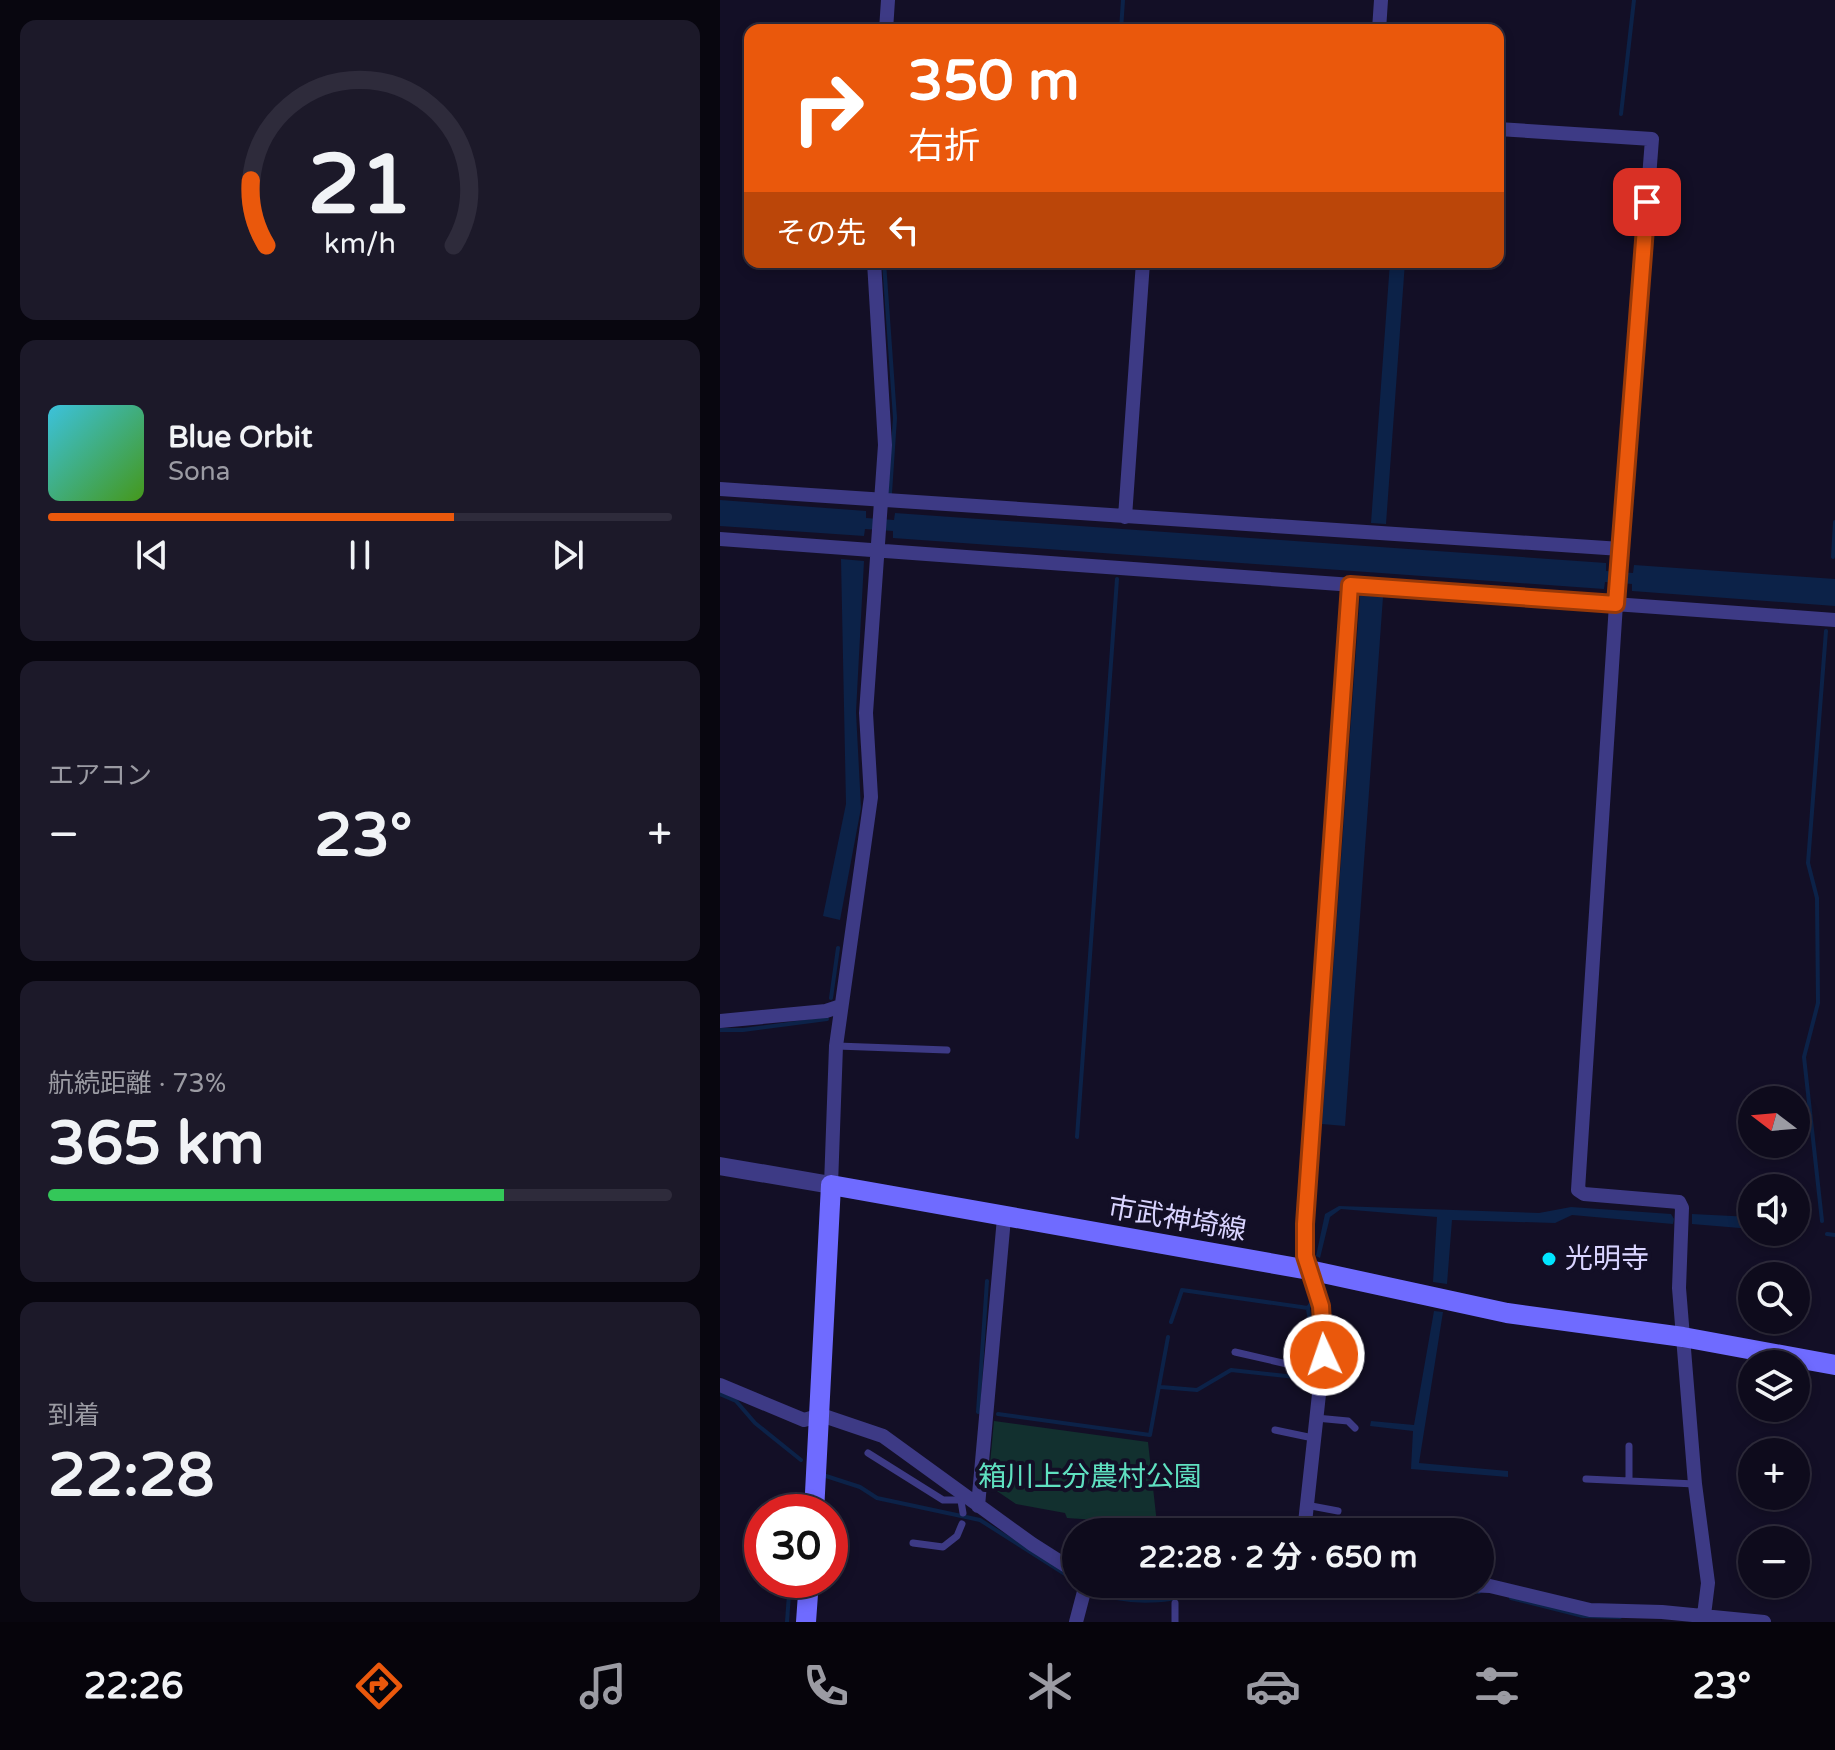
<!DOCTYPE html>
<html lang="ja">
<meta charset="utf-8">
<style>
:root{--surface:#0e0b1c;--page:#1c1929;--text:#f1f3f6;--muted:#9b9ba3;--line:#2e2b3b;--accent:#ea580c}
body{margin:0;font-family:"Varela Round","Noto Sans JP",sans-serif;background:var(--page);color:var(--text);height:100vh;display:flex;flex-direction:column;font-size:30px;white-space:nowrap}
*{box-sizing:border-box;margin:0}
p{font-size:26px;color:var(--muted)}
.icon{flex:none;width:44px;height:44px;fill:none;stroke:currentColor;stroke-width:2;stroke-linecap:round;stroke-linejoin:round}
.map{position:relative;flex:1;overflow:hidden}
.sheet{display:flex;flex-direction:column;gap:20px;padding:20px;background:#08060f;width:720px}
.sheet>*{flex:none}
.guide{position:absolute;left:24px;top:24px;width:760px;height:244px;border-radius:16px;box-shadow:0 4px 12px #0003,0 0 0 2px var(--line);background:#ea580c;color:#fff;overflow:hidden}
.needle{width:52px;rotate:286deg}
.tools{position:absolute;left:1018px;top:1086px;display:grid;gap:16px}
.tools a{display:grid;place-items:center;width:72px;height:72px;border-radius:50%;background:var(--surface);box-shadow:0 4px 12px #0003,0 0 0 2px var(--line);font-size:40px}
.speed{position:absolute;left:24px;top:1494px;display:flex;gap:16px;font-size:40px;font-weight:700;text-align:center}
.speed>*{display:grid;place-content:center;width:104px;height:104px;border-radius:50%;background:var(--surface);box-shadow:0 4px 12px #0003,0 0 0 2px var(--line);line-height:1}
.speed .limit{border:12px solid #d22;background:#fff;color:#111}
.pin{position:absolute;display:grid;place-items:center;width:68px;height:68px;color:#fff;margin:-34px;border-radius:16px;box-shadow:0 4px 12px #0006}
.me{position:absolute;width:88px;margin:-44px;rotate:357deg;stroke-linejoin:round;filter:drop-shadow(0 0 6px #0008)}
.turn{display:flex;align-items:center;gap:28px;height:168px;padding:0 32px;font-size:36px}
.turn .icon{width:104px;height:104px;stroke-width:2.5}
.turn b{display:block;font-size:56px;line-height:68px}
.then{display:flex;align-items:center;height:76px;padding:0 32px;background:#0003;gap:16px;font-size:30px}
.big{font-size:60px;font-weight:700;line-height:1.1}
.sheet .tile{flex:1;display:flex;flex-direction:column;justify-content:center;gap:12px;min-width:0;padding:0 28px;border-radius:16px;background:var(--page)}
.sheet .dial{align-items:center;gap:0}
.dial svg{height:208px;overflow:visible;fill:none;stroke:var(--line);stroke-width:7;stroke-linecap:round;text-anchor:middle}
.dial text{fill:var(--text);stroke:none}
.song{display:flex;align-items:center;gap:24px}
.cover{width:96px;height:96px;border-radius:12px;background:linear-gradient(135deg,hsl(190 70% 55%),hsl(100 70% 35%))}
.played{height:8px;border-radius:4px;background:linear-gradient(90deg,var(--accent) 65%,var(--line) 65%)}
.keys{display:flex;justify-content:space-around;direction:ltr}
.heat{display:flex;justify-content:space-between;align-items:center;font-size:44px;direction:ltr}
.charge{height:12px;border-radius:6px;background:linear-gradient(90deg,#34c759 73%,var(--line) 0)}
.trip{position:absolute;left:342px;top:1518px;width:432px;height:80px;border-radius:40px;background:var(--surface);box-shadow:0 4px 12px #0003,0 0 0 2px var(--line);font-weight:700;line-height:80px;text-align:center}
.tab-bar{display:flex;height:128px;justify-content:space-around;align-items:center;background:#06040b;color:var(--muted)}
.tab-bar .icon{width:56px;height:56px}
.tab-bar .active{color:var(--accent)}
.tab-bar b{font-size:36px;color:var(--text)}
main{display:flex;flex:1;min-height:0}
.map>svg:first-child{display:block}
.green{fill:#12302f}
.water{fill:#0c2248}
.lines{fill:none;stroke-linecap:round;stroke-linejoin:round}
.stream{stroke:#0c2248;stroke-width:4}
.service{stroke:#3d3a85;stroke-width:7}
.minor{stroke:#3d3a85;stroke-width:14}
.tertiary{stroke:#3d3a85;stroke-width:18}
.secondary{stroke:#6f6bff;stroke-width:20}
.route-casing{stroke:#983908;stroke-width:20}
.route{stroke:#ea580c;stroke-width:14}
.poi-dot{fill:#00e5ff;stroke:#130f26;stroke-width:3}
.labels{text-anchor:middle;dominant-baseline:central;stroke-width:8;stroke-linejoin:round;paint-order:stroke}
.street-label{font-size:28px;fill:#d9d4ff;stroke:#130f26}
.poi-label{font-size:28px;fill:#d9d4ff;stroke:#130f26;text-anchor:start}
.park-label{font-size:28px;fill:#5fe0c0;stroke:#130f26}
</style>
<main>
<section class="sheet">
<div class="tile dial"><svg viewBox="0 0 100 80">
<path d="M14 69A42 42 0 1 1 86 69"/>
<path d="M14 69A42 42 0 0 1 8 44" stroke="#ea580c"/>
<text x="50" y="56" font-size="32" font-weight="700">21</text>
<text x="50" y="72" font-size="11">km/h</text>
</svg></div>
<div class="tile">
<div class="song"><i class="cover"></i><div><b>Blue Orbit</b><p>Sona</p></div></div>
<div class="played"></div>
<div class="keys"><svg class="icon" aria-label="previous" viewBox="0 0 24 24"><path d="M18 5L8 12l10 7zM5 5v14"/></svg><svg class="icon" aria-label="pause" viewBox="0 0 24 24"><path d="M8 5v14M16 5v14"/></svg><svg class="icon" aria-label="next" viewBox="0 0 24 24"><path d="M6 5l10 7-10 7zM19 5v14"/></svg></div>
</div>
<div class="tile"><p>エアコン</p>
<div class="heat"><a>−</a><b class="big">23°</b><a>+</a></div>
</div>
<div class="tile"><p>航続距離 · 73%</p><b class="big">365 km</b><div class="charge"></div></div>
<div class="tile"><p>到着</p><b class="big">22:28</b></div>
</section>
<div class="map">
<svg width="1115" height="1622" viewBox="0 0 1115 1622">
<rect width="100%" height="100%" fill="#130f26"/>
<path class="green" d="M 274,1421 L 428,1442 L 437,1524 L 347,1518 L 345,1513 L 296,1504 L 268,1485 Z"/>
<path class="water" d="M 670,262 L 685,262 L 666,524 L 651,523 Z
M 0,500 L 146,511 L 146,518 L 174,520 L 175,513 L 886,563 L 886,571 L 913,573 L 914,565 L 1115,579 L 1115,606 L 912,591 L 912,584 L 885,582 L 884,589 L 173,538 L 173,531 L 145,529 L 144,536 L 0,526 Z
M 121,559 L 144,561 L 136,712 L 141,808 L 120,920 L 103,916 L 126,804 Z
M 640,595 L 663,597 L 625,1126 L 602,1124 Z
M 619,1206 L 819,1213 L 851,1207 L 951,1214 L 954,1219 L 953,1224 L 852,1215 L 835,1223 L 732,1220 L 727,1284 L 713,1282 L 717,1217 L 621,1209 L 610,1217 L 600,1258 L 596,1256 L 605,1214 Z
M 972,1214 L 1032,1217 L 1032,1229 L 972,1224 Z
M 714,1311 L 723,1312 L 699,1463 L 788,1471 L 788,1477 L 691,1469 L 693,1431 L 650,1426 L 651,1421 L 694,1425 Z"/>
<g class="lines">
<path class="stream" d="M 401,30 L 403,0
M 901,114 L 914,0
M 164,262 L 175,418 L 170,493
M 1113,557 L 1115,522
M 111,998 L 118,948
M 0,1030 L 23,1030 L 107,1019
M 357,1137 L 397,579
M 1102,1221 L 1084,1057 L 1098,1003 L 1097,898 L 1088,863 L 1106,631
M 1107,1234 L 1115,1235
M 588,1309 L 596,1359
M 451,1322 L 462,1290 L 588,1308 L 592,1302
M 441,1387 L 477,1390 L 511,1370 L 594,1379
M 0,1394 L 16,1401 L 35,1423 L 81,1460
M 258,1412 L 267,1281
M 278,1414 L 430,1435 L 448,1337
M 106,1476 L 140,1487 L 157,1498 L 260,1520 L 356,1581
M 670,1584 L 759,1592
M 370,1590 C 420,1612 475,1595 526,1584
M 791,1598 L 863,1616 L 900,1617
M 67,1622 L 70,1580"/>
<path class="service" d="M 117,1046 L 227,1050
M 515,1352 L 602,1372
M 596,1418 L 628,1421 L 635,1428
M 555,1430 L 593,1438
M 909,1446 L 909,1480
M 148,1453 L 223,1500 L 247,1500
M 866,1479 L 975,1484
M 241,1501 L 243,1513
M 586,1505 L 618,1511
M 193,1543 L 223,1547 L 237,1536 L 242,1524
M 455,1622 L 455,1603"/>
<path class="minor" d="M 166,30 L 168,0
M 659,30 L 661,0
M 778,129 L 932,139 L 896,604 L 858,1190 L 864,1194 L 959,1202 L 962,1208 L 959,1288 L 975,1484 L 988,1583 L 984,1615
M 0,489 L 901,549
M 405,517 L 423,262
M 0,539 L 1115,620
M 0,1021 L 106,1011 L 121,1006
M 111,1185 L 116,1046 L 151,797 L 146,713 L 165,445 L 154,262
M 0,1385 L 84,1420 L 101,1415 L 163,1436 L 312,1544 L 356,1572
M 258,1506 L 284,1218
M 584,1532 L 605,1339 L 601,1306 L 585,1256 L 585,1224 L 630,585
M 384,1584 C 418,1594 448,1591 482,1584
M 722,1584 L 770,1586 L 870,1610 L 942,1612 L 1044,1622
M 356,1622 L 366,1584"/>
<path class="tertiary" d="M 0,1166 L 111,1185"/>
<path class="secondary" d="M 94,1512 L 111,1185 L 589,1270 L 787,1313 L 963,1337 L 1115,1365
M 86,1622 L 89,1580"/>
</g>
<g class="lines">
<defs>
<path id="route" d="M 604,1355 L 601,1306 L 585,1256 L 585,1224 L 630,585 L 896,604 L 927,202"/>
</defs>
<use href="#route" class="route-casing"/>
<use href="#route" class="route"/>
</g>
<circle class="poi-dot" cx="829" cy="1259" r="8"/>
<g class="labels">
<g class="street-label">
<text transform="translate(457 1219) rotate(10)">市武神埼線</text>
</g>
<g class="poi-label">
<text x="845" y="1259">光明寺</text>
</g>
<g class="park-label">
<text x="370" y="1477">箱川上分農村公園</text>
</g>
</g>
</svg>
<div class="tools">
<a><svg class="needle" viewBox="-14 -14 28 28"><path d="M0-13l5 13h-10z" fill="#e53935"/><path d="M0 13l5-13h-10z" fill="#9b9ba3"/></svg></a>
<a><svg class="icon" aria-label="sound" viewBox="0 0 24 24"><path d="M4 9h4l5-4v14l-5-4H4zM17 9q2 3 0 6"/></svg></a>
<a><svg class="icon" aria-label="search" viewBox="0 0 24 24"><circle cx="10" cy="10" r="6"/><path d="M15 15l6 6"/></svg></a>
<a><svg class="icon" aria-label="layers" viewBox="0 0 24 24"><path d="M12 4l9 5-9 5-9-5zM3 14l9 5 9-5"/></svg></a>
<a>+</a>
<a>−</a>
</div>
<div class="speed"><div class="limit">30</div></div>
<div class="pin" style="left:927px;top:202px;background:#d93025"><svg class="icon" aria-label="arrive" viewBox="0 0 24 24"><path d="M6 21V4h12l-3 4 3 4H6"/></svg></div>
<svg class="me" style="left:604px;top:1355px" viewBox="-20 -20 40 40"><circle r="17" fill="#ea580c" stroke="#fff" stroke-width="3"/><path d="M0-11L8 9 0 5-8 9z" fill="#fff"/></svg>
<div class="trip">22:28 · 2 分 · 650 m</div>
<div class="guide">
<div class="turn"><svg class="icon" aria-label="right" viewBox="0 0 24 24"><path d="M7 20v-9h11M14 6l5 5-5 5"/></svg><div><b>350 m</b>右折</div></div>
<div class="then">その先<svg class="icon" aria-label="left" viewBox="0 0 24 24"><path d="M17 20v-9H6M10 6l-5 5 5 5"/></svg></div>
</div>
</div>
</main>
<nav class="tab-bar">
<b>22:26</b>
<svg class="icon active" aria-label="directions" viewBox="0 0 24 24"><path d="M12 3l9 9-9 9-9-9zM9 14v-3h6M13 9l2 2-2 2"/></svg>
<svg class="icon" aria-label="music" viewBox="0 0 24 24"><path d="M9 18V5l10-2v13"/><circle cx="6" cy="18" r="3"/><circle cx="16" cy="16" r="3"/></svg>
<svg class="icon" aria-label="phone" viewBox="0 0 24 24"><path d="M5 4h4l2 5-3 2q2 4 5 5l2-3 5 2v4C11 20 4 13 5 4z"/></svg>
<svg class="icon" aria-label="climate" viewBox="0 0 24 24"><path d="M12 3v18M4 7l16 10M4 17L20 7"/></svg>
<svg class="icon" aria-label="car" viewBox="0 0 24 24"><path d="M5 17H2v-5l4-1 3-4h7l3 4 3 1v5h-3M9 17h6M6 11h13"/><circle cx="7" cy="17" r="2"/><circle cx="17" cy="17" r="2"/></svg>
<svg class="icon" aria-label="filters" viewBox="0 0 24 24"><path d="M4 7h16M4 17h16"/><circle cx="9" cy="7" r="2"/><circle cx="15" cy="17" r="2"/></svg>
<b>23°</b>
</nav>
